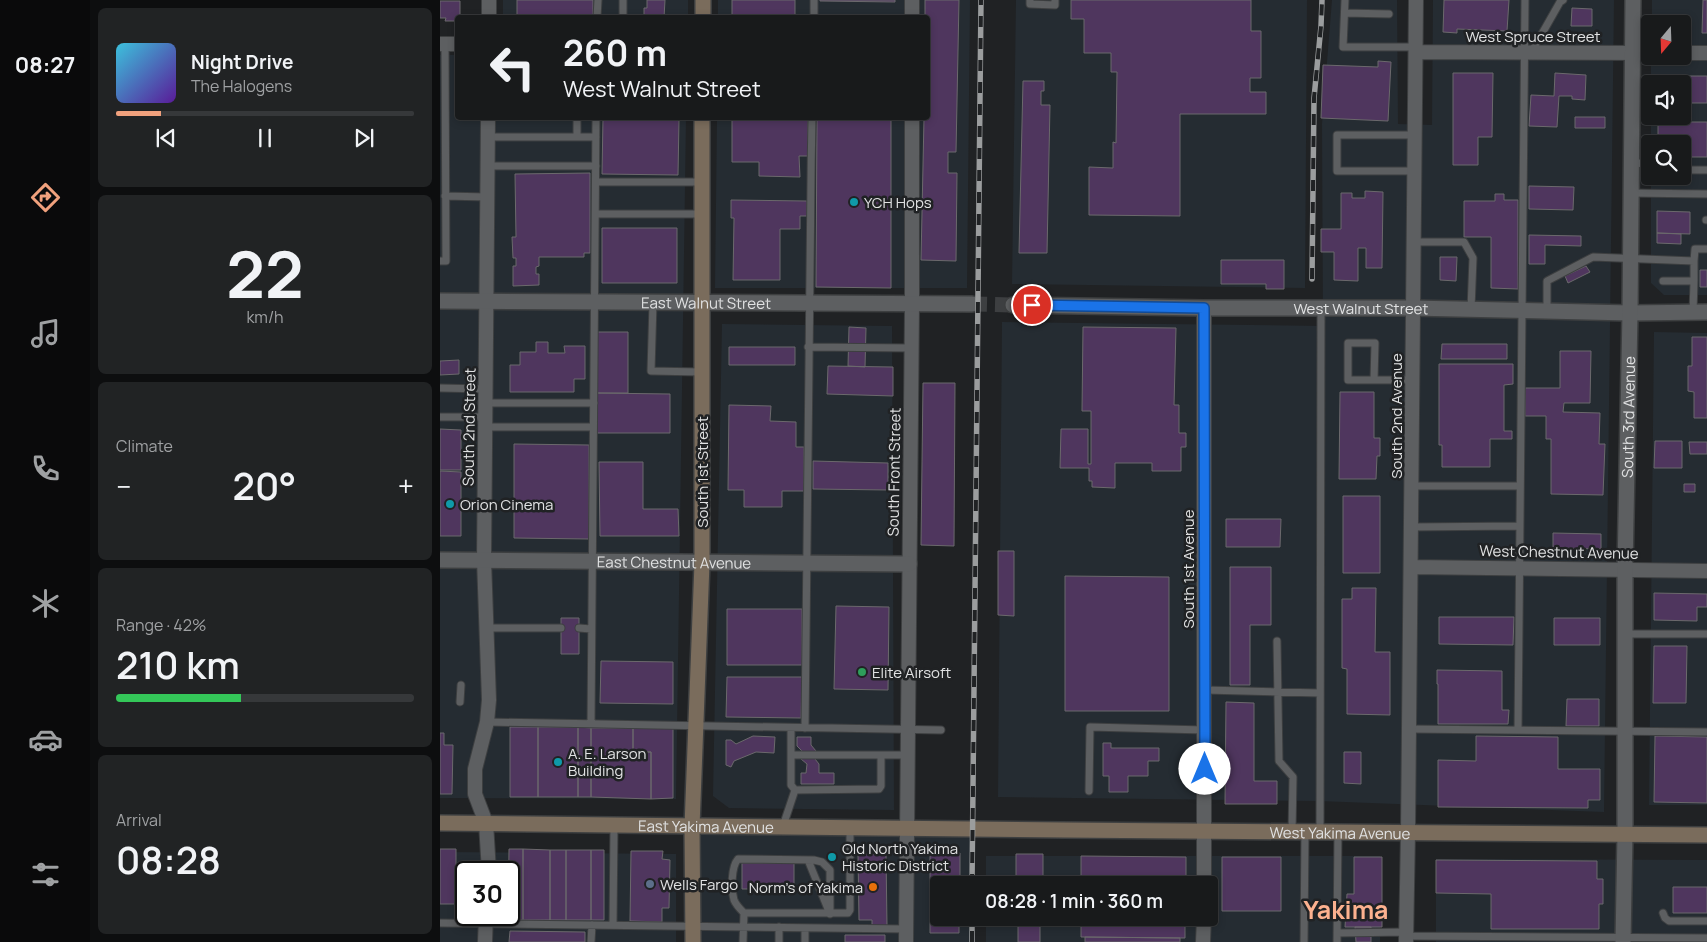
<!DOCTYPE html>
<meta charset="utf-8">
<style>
:root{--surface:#181a1b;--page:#212324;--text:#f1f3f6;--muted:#9fa1a3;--line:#36383a;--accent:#f1a17d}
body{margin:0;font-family:Manrope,sans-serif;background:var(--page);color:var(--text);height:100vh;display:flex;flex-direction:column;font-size:19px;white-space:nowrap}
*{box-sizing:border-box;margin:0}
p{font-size:16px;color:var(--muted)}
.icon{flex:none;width:28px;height:28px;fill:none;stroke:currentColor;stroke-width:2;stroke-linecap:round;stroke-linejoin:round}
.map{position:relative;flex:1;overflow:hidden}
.details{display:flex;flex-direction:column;gap:8px;padding:8px;background:#0d0e0f;width:350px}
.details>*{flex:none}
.top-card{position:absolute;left:15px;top:15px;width:475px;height:105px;border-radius:5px;box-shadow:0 2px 8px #0003,0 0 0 1px var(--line);background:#181a1b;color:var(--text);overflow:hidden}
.needle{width:32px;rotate:199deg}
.controls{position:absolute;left:1201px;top:15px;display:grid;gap:10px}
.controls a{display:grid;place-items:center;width:50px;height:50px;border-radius:5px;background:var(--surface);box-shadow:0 2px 8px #0003,0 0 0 1px var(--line);font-size:25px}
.speed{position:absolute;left:15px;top:861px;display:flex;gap:10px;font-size:25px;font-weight:700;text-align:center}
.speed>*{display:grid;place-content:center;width:65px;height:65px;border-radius:50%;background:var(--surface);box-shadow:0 2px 8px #0003,0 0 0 1px var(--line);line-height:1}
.speed .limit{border:2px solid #111;border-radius:8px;background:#fff;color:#111}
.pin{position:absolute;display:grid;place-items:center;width:42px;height:42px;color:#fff;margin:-21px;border:2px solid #fff;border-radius:50%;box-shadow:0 1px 5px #0007}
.me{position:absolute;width:55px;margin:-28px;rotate:0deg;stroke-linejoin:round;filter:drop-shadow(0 0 4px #0008)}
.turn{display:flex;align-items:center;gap:18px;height:105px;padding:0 25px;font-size:22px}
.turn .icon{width:65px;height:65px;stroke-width:2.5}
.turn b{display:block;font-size:35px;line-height:42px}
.big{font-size:38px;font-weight:600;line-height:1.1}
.details .card{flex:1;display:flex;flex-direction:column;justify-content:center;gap:8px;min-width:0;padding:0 18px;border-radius:8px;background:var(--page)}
.details .dial{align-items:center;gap:0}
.dial b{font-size:65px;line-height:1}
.song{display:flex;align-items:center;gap:15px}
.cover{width:60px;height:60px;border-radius:8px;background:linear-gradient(135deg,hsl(190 70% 55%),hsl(270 70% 35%))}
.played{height:5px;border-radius:2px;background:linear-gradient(90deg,var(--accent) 15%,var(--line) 15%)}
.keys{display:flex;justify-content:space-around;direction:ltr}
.heat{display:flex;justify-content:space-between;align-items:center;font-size:28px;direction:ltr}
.charge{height:8px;border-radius:4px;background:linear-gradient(90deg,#34c759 42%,var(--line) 0)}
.trip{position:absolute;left:490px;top:876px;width:288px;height:50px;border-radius:5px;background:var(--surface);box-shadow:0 2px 8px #0003,0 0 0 1px var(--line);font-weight:600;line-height:50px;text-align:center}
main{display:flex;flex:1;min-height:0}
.menu{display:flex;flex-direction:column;width:90px;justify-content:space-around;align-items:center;background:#0a0a0b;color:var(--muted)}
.menu .icon{width:35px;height:35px}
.menu .active{color:var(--accent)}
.menu b{font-size:22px;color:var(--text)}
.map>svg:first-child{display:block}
.built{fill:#252c32;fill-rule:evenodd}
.building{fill:#4f365e;stroke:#6b696c}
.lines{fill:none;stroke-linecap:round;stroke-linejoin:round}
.tertiary-tunnel{stroke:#3d3f41;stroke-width:15;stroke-dasharray:15 8;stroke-linecap:butt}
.service-casing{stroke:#3d3f40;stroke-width:9}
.minor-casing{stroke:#3d3f40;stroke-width:16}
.tertiary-casing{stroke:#3d3f40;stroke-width:18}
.secondary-casing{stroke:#3d3f40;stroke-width:18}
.service{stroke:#5d5f61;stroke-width:7}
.minor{stroke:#5d5f61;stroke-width:14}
.tertiary{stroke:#5d5f61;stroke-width:15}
.secondary{stroke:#7a6c5c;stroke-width:15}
.rail-casing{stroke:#9b9d9e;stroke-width:5.5}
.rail{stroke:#202224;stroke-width:4;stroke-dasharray:11;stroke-linecap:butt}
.route-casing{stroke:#114b97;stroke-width:12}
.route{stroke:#1a73e8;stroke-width:9}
.culture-dot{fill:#0f9aa8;stroke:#202224;stroke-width:2}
.leisure-dot{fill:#2e9e5b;stroke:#202224;stroke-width:2}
.service-dot{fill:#5c6f8a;stroke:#202224;stroke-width:2}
.food-dot{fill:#e8710a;stroke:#202224;stroke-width:2}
.labels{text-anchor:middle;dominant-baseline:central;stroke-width:5;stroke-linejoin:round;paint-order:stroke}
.street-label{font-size:15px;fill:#e1e2e3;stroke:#202224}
.poi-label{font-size:15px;fill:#e1e2e3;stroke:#202224;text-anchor:start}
.town-label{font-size:25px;font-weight:bold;fill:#fcb18f;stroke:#202224}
</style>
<main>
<nav class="menu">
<b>08:27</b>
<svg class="icon active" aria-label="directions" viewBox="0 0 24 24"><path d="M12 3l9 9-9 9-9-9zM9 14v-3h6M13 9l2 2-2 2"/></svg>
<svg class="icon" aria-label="music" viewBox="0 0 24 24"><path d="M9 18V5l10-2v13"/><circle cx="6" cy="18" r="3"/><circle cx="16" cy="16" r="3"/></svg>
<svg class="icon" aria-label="phone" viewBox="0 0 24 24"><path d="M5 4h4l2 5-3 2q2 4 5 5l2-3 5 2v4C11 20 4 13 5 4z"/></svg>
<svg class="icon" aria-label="climate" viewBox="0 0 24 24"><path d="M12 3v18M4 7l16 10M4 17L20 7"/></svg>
<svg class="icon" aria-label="car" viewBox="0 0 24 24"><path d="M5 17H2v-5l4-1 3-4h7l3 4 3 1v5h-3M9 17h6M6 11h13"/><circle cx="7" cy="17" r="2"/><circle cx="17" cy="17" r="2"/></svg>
<svg class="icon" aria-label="filters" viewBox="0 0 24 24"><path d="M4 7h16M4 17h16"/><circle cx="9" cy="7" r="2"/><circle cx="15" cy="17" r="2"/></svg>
</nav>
<section class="details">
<div class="card">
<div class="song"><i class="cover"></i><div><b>Night Drive</b><p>The Halogens</p></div></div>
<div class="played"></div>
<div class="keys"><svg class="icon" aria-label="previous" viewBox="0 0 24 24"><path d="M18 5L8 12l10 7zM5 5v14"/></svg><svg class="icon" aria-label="pause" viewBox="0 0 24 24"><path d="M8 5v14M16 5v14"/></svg><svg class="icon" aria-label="next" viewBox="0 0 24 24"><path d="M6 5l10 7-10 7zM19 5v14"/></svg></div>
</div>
<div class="card dial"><b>22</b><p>km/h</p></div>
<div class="card"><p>Climate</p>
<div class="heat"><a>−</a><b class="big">20°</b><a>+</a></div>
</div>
<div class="card"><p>Range · 42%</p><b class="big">210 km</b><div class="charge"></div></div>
<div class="card"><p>Arrival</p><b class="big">08:28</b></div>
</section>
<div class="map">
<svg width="1267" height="942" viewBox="0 0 1267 942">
<rect width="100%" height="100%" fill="#202224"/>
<path class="built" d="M 63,0 L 248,0 L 248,17 L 63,18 Z
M 278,0 L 530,0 L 527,288 L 275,288 L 277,118 L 488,118 L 488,18 L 278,17 Z
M 576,0 L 867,0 L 865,288 L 572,284 Z
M 892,0 L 957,0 L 958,124 L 992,125 L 993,0 L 1174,0 L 1164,812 L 879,801 L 558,797 L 562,322 L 883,326 L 882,124 Z
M 1212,0 L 1267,0 L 1267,295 L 1224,295 L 1211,283 L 1211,176 L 1242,176 L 1242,144 L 1211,144 L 1211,116 L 1242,116 L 1242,84 L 1211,84 L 1211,56 L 1242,56 L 1242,24 L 1212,24 Z
M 0,55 L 17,55 L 18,118 L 246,118 L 236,799 L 0,798 Z
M 282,324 L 452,326 L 454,810 L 289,808 L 273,796 Z
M 1214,332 L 1267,333 L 1267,805 L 1209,805 Z
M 252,827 L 533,828 L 532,885 L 499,885 L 499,918 L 532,918 L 532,942 L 253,942 Z
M 0,852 L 236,854 L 236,942 L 0,942 ZM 26,872 L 69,872 L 69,915 L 26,915 Z
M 546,856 L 940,856 L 940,942 L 546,942 L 546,918 L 769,918 L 769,885 L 546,885 Z
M 996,859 L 1267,860 L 1267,942 L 996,942 Z"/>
<path class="building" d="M 77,0 L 153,0 L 153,18 L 77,18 Z
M 207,0 L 225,0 L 224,18 L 204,18 L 204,8 L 207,8 Z
M 292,0 L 355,0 L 355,18 L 292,18 Z
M 380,0 L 455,0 L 455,2 L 380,1 Z
M 485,0 L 519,0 L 516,152 L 508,152 L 508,173 L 517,173 L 516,261 L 481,260 L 484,118 L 488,118 L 488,18 L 485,18 Z
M 631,0 L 811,0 L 811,31 L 821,31 L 821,78 L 810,78 L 810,92 L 826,92 L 826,114 L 740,114 L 740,216 L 649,215 L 649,167 L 673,168 L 673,142 L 676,143 L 677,72 L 671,72 L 671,53 L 644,53 L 644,19 L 631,19 Z
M 1004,0 L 1069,0 L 1067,31 L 1017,29 L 1017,33 L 1003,32 Z
M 1263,0 L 1267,0 L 1267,33 L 1262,33 Z
M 0,1 L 20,1 L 20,18 L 18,18 L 18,21 L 5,21 L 6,18 L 0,18 Z
M 1132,8 L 1152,9 L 1152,26 L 1131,26 Z
M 938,61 L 951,62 L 948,121 L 881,118 L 883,65 L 938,67 Z
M 1013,73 L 1053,73 L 1052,137 L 1038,137 L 1038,165 L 1013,165 Z
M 1115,73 L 1146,75 L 1145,100 L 1132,99 L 1132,96 L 1119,96 L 1117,127 L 1089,126 L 1091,95 L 1114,96 Z
M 1219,76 L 1267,76 L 1267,103 L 1242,103 L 1242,84 L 1219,84 Z
M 583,81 L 604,81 L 604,91 L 601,91 L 601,105 L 610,105 L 607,253 L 579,253 Z
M 1135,117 L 1165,117 L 1165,128 L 1135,128 Z
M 163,118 L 203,118 L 203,120 L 239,120 L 238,175 L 162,174 Z
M 292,118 L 368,118 L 368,156 L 359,156 L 360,177 L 319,176 L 319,162 L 292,162 Z
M 377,118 L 451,118 L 451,288 L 376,287 Z
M 1218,122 L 1267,122 L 1267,157 L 1242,157 L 1242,144 L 1218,144 Z
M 150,173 L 150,253 L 144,253 L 144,257 L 99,257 L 99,266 L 96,267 L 96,274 L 99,274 L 99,285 L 73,286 L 73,266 L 76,266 L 76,258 L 73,258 L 72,237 L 76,237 L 75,174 Z
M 1089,186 L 1134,187 L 1133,210 L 1089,209 Z
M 925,191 L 943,192 L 942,268 L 926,268 L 926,248 L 918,248 L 918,281 L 894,280 L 894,252 L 881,252 L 881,229 L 901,229 L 901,193 L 912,193 L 912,198 L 925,198 Z
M 1055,194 L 1064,194 L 1064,200 L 1078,200 L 1078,289 L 1051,288 L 1051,237 L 1024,237 L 1024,201 L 1055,201 Z
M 291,200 L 367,201 L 367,216 L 360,216 L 360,229 L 340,229 L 340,280 L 293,280 L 294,218 L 291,218 Z
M 1217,211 L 1250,212 L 1250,234 L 1217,233 Z
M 162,228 L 237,228 L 237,283 L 162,283 Z
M 1217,233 L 1241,234 L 1241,244 L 1217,243 Z
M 1089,235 L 1141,236 L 1141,246 L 1105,245 L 1105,264 L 1089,264 Z
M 1000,257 L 1017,257 L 1016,281 L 1000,280 Z
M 781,260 L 844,260 L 844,289 L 826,289 L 826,284 L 781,284 Z
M 1146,266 L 1150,272 L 1128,283 L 1125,276 Z
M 1260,270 L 1267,270 L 1267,287 L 1260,287 Z
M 409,327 L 426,328 L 425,367 L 408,366 Z
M 643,327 L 736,328 L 734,405 L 739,405 L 739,433 L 746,433 L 746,447 L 741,447 L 741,471 L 712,471 L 712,463 L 675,463 L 675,488 L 652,487 L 652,481 L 649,481 L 649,468 L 620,468 L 621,429 L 648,429 L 648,464 L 651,464 L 651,411 L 642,411 Z
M 157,332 L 188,332 L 188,393 L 156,393 Z
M 1252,337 L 1267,337 L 1267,418 L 1254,418 L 1254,392 L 1248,391 L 1248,366 L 1252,366 Z
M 96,342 L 108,342 L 108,353 L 125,353 L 124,346 L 145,346 L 145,379 L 134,379 L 134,392 L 70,392 L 70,365 L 80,365 L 80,352 L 96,352 Z
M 1002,344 L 1067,344 L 1067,359 L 1001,359 Z
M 289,347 L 355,347 L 355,365 L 289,365 Z
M 1120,351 L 1151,351 L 1150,403 L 1124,403 L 1123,412 L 1160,413 L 1159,444 L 1165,444 L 1163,495 L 1111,494 L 1111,439 L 1106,439 L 1106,416 L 1085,416 L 1085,388 L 1120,388 Z
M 19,360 L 19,374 L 0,375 L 0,361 Z
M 999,364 L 1073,364 L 1073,384 L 1064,385 L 1064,431 L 1072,431 L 1072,439 L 1050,439 L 1050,467 L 1002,467 L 1002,445 L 999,445 Z
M 388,366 L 453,367 L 453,396 L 387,394 Z
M 483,383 L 515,383 L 514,546 L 481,545 Z
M 900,392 L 934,392 L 934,438 L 940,438 L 940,456 L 937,456 L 936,479 L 899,479 Z
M 156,393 L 230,394 L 230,433 L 156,433 Z
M 289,405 L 331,406 L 330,421 L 356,422 L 356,447 L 364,447 L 364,491 L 342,491 L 342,507 L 304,507 L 304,490 L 288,490 Z
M 0,429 L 21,430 L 21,470 L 0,470 Z
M 1215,441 L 1242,441 L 1242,468 L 1214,468 Z
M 1249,442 L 1267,442 L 1267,454 L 1250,454 Z
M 74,444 L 149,445 L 149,539 L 74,538 Z
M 373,461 L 448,463 L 448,490 L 373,489 Z
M 159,462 L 203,462 L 203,509 L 238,509 L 239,536 L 160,536 Z
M 0,471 L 21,472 L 21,536 L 0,536 Z
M 1244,484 L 1255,484 L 1255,492 L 1244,492 Z
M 903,496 L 940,496 L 940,573 L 903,573 Z
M 786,519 L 841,519 L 840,547 L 786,547 Z
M 1113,533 L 1161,534 L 1161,549 L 1113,548 Z
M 558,551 L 574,551 L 574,616 L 558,615 Z
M 790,567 L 831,567 L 831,625 L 810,625 L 810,685 L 790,685 Z
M 625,576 L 729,577 L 729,711 L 625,711 Z
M 912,588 L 936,588 L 935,652 L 950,652 L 950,715 L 907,714 L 907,669 L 902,668 L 902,599 L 912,599 Z
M 1214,593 L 1267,594 L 1267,607 L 1257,607 L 1257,621 L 1214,620 Z
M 396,606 L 449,607 L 448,690 L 394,689 Z
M 287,609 L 362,609 L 362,665 L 287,665 Z
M 999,617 L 1074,617 L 1073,645 L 999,644 Z
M 121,618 L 139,618 L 139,654 L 121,654 Z
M 1114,618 L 1160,618 L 1160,645 L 1114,645 Z
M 1214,646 L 1247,646 L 1246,703 L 1213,703 Z
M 161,661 L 233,662 L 233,704 L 160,703 Z
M 997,670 L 1062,671 L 1062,710 L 1069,710 L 1068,724 L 998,724 L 998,684 L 997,684 Z
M 287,677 L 362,677 L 361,718 L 286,717 Z
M 1127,699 L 1159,699 L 1159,726 L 1126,726 Z
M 786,702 L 814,703 L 814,781 L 837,781 L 837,804 L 785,804 Z
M 70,727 L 98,727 L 98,797 L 70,797 Z
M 98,727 L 138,727 L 138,797 L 98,797 Z
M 138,727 L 151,728 L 151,797 L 138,797 Z
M 151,728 L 193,728 L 193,756 L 203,756 L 203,752 L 211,752 L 211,799 L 151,797 Z
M 193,728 L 233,728 L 233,798 L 211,799 L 211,752 L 203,752 L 203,756 L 193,756 Z
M 0,733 L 4,733 L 4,745 L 13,745 L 12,794 L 0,794 Z
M 313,736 L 335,737 L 334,753 L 316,752 L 294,761 L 291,767 L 286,765 L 286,740 L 291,740 L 296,744 Z
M 1036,736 L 1118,737 L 1118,769 L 1160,769 L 1160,800 L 1148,800 L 1148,808 L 998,807 L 998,760 L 1036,761 Z
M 1215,736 L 1267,737 L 1267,803 L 1214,802 Z
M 357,737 L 371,737 L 371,745 L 376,751 L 375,759 L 379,764 L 379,773 L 394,773 L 394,784 L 361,784 L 361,773 L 366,773 L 367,764 L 361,759 L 362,751 L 357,746 Z
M 663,743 L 671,743 L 671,748 L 719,748 L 719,761 L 708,761 L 708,776 L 688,776 L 688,792 L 669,792 L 669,776 L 663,776 Z
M 904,752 L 921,752 L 921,784 L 904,783 Z
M 0,849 L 16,849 L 16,904 L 0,904 Z
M 69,849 L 83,849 L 83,920 L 68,920 Z
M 83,849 L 110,850 L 110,920 L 83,920 Z
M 110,850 L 126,850 L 126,920 L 110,920 Z
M 126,850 L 151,850 L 151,920 L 126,920 Z
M 151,850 L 164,850 L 164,920 L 151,920 Z
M 191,851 L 223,851 L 222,859 L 230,860 L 229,908 L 222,908 L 222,922 L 190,921 Z
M 490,852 L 520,853 L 520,885 L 499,885 L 499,918 L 519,918 L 519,933 L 490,933 Z
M 418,854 L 446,854 L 447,926 L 432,926 L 432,920 L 419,920 Z
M 576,854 L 603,854 L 603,885 L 576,885 Z
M 641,856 L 746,857 L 746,885 L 641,885 Z
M 782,857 L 841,857 L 841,911 L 782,911 Z
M 914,857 L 942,857 L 942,927 L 905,927 L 907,894 L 914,894 Z
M 996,860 L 1157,861 L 1157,879 L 1163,879 L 1163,904 L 1159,904 L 1159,929 L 1051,929 L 1051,894 L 996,893 Z
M 302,863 L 354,863 L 354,889 L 302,889 Z
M 1233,887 L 1267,887 L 1267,913 L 1233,913 Z
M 578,918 L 600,918 L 600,942 L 578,942 Z
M 641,918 L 745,918 L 745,938 L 641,937 Z
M 915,927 L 931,927 L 931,942 L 916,942 Z
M 70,931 L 145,932 L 145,942 L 69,942 Z
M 405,935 L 445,935 L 445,942 L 405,942 Z
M 645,937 L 740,938 L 740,942 L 645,942 Z"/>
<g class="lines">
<path class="tertiary-tunnel" d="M 532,304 L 573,305"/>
<defs>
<path id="service" d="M 590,0 L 590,4 L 615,5 L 615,0
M 905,0 L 903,47 L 976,47
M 905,13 L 949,14
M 157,18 L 158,0
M 183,18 L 183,0
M 374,18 L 374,0
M 1091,53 L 1120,2 L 1123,0
M 48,137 L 156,137
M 137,137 L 137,118
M 1191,161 L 1210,166
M 47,166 L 156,166
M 1242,170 L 1267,170
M 975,171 L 897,171 L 897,135 L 975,135
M 156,182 L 262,182
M 1191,193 L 1267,194
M 5,196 L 47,197
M 156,214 L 262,214
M 1266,220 L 1267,220
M 973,242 L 1024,242 L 1033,258 L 1031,309
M 0,261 L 6,261 L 5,44
M 1223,281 L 1254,281 L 1254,261
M 213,303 L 211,371 L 261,372
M 1107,311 L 1107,281 L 1153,257 L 1254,261 L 1255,249 L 1267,249
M 1253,312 L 1254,281
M 368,347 L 472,348
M 934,380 L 935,343 L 908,343 L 908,380 L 972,380
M 0,388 L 45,389
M 45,403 L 154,403
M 0,417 L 45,417
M 45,427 L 153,427
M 971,486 L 1080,486
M 971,527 L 1080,526
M 47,628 L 121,628
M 139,628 L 151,629
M 1185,634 L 1267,634
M 837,641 L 839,761 L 853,777 L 852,831
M 765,690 L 880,693
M 20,702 L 21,685
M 47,722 L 501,730
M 151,724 L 156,118
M 351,728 L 351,785 L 355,790
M 365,728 C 369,524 368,321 372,118
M 969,729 L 1267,732
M 1078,730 L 1085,0
M 351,755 L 468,755
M 649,791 L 650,727 L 764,730
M 343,826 L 355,790 L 439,789 L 441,786 L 441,755
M 880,831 L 881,309
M 368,860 L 388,909
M 304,913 C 300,909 296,905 294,900 C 291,890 291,867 298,859 L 374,860 L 382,862 L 390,870 L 390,914
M 1223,913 L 1225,918 L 1229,921 L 1267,921
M 0,923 L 466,929
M 173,925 L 174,826
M 897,933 L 966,932
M 966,936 L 1267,938
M 151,942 L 152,925
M 303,942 L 304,913 L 408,913 L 410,910 L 410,828
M 339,942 L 339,927
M 365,942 L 365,928
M 864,942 L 865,832
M 897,942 L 898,832"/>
<path id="minor" d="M 49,18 L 49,0
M 472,18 L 472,0
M 0,44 L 18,44
M 977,52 L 1210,53
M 1242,53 L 1267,53
M 48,118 L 44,560 L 49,700 L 47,722 L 35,769 L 35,794 L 46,823 L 49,872
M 971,567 L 1267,571
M 764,885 L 764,308
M 45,942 L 46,915
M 466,942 L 472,305 L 472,118
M 763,942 L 764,918
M 966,942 L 968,832 L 976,0"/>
<g id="tertiary">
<path id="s1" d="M 0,301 L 532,304"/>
<path id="s2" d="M 573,305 L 764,308 L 972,308 L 1190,313 L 1267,312"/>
<path id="s3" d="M 0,560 L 469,564"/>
<path id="s4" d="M 1183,942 L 1185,834 L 1185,569 L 1190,313 L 1193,0"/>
</g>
<g id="secondary">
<path d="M 263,18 L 263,0"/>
<path id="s5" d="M 0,823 C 422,828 845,833 1267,835"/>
<path d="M 253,942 L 252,827 L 262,563 L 262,118"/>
</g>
</defs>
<use href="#service" class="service-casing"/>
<use href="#minor" class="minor-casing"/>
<use href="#tertiary" class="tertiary-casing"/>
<use href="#secondary" class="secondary-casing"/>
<use href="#service" class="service"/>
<use href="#minor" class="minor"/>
<use href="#tertiary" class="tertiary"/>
<use href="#secondary" class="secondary"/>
<defs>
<path id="rail" d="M 872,279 L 874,98 L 881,26 L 882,0
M 532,885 L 541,0
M 532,942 L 532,918"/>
</defs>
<use href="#rail" class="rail-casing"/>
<use href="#rail" class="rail"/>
</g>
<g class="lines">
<defs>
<path id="route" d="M 592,305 L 764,308 L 765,769"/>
</defs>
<use href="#route" class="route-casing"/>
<use href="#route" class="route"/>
</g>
<g class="culture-dot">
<circle cx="414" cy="202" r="5"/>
<circle cx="10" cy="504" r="5"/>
<circle cx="118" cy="762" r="5"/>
<circle cx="392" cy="857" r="5"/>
</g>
<circle class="leisure-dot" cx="422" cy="672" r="5"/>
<circle class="service-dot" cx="210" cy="884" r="5"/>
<circle class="food-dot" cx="433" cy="887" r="5"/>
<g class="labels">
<g class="street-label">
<text x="1093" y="36">West Spruce Street</text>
<text stroke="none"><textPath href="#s1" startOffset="266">East Walnut Street</textPath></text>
<text stroke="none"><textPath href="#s2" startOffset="348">West Walnut Street</textPath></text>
<text transform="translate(956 416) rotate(-90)">South 2nd Avenue</text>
<text stroke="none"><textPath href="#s4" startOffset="525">South 3rd Avenue</textPath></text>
<text transform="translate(29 427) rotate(-89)">South 2nd Street</text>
<text transform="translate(262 472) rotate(-90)">South 1st Street</text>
<text transform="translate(454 472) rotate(-89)">South Front Street</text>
<text transform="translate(1119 552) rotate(1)">West Chestnut Avenue</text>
<text stroke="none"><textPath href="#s3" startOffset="234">East Chestnut Avenue</textPath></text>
<text transform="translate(748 569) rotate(-90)">South 1st Avenue</text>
<text stroke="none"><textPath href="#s5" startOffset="266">East Yakima Avenue</textPath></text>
<text stroke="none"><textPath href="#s5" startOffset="900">West Yakima Avenue</textPath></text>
</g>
<g class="poi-label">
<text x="424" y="202">YCH Hops</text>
<text x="20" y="504">Orion Cinema</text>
<text x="432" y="672">Elite Airsoft</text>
<text x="128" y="753">A. E. Larson<tspan x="128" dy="17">Building</tspan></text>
<text x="402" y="848">Old North Yakima<tspan x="402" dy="17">Historic District</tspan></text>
<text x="220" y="884">Wells Fargo</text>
<text x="423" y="887" text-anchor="end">Norm's of Yakima</text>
</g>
<g class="town-label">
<text x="906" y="909">Yakima</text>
</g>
</g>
</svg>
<div class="controls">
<a><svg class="needle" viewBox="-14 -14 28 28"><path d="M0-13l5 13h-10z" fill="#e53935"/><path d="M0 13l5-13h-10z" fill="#9fa1a3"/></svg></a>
<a><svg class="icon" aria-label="sound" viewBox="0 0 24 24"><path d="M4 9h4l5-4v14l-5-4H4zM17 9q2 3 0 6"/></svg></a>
<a><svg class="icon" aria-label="search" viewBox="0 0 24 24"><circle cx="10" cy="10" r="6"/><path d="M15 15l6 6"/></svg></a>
</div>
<div class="speed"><div class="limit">30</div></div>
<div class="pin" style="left:592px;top:305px;background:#d93025"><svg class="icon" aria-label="arrive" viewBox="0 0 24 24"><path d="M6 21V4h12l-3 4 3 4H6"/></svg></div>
<svg class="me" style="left:765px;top:769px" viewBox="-20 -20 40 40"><circle r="19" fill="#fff"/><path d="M0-13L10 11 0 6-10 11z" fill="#1a73e8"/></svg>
<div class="trip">08:28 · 1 min · 360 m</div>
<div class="top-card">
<div class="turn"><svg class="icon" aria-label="left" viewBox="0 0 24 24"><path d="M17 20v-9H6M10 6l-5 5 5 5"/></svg><div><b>260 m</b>West Walnut Street</div></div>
</div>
</div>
</main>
